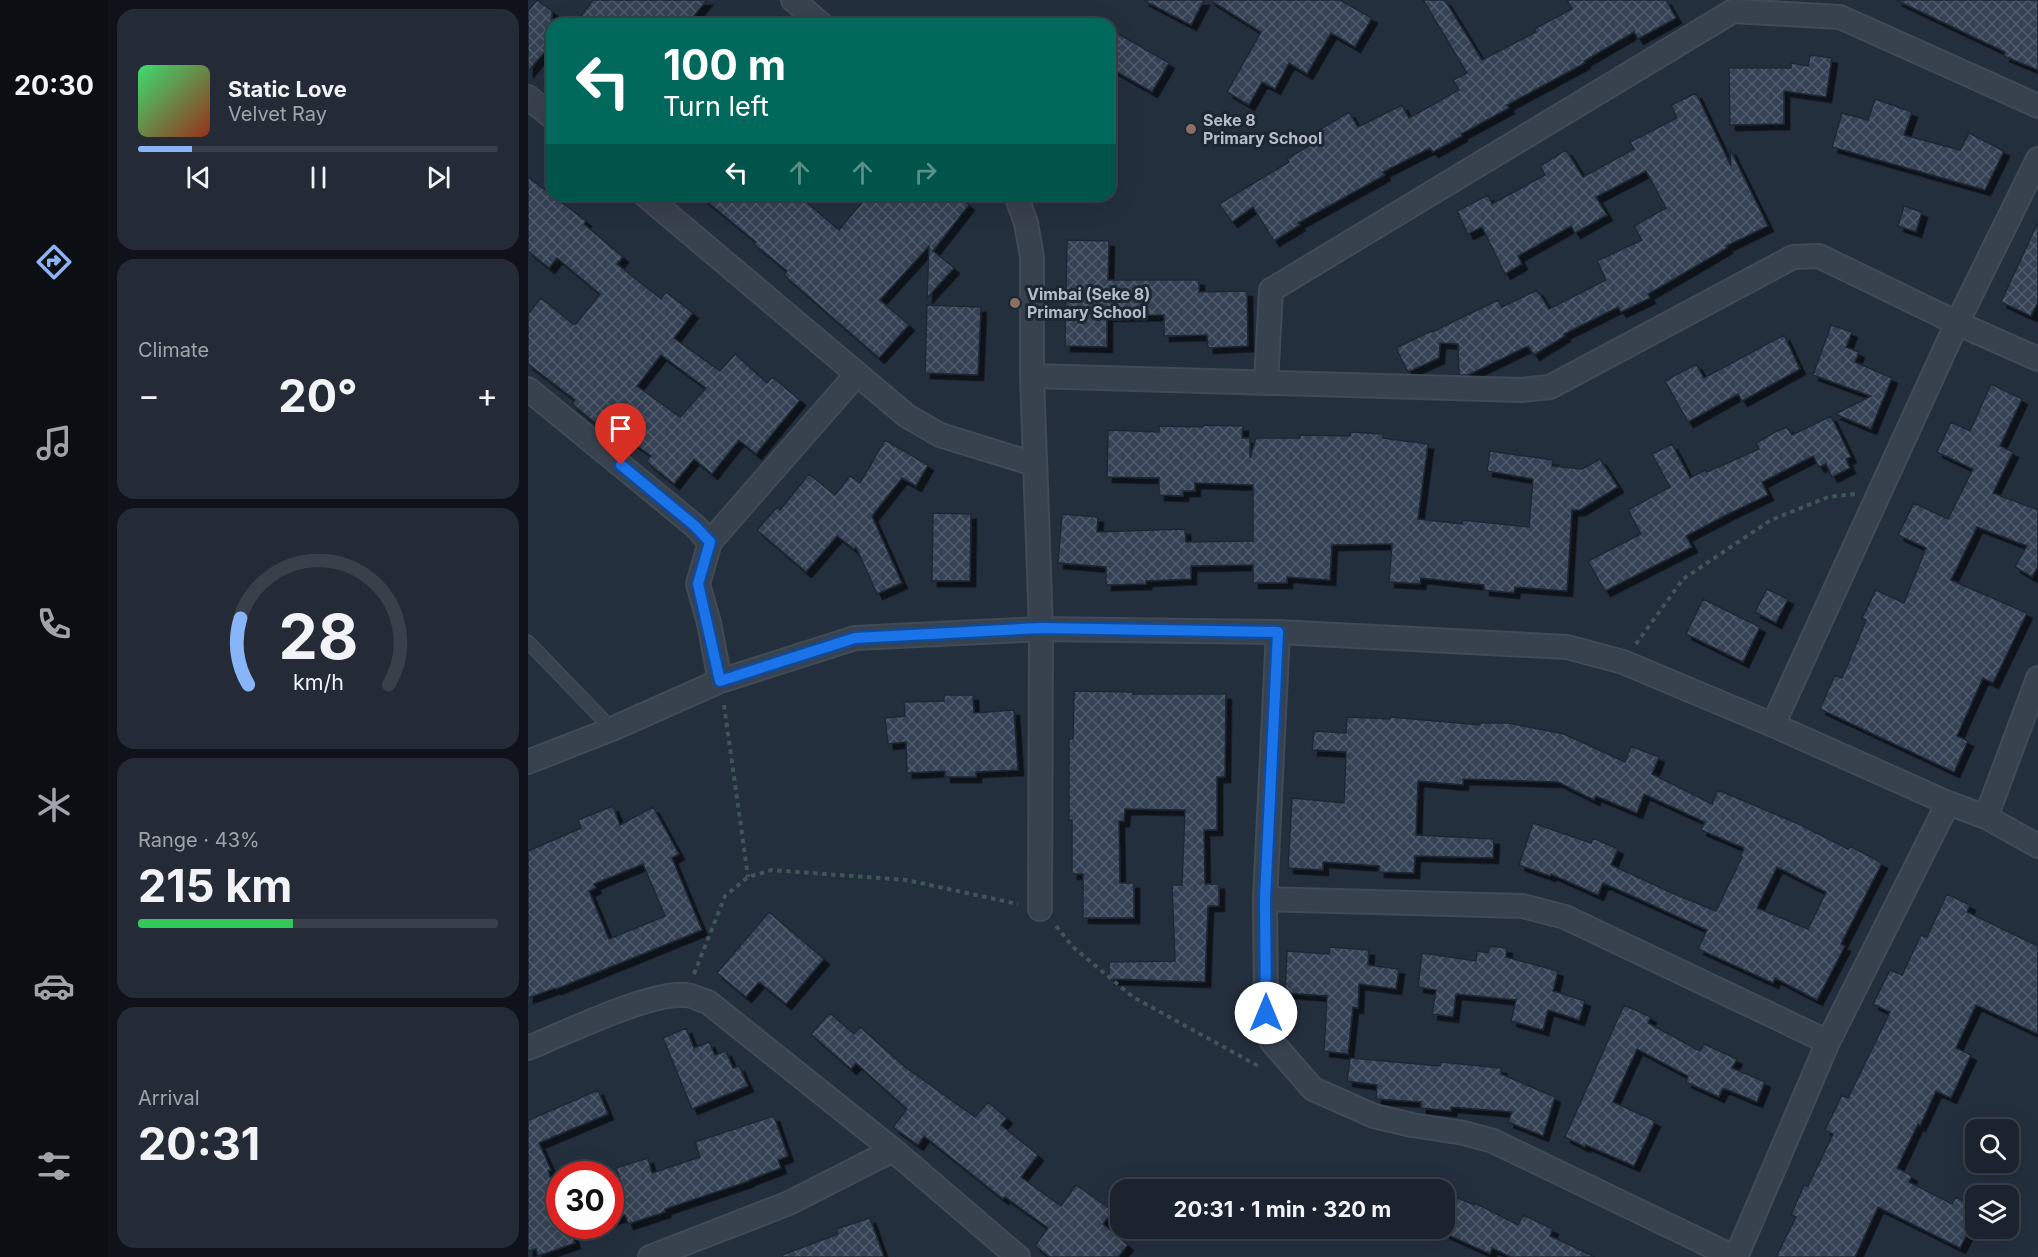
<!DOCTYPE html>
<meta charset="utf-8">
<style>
:root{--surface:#1b232e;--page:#242b36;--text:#f1f3f6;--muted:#a0a4aa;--line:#39404a;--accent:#8ab4f8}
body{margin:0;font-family:Inter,sans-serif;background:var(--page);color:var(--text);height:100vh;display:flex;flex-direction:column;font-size:22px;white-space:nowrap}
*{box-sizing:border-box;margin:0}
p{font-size:20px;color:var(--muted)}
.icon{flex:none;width:33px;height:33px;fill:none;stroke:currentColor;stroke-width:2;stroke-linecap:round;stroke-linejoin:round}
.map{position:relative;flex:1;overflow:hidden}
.panel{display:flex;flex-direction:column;gap:9px;padding:9px;background:#0f1319;width:420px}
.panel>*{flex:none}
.top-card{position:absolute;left:18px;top:18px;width:570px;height:183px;border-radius:18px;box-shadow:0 6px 24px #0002,0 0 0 2px var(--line);background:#00695c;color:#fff;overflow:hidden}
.buttons{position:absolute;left:1437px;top:1119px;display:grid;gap:12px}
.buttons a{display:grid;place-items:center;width:54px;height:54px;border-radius:12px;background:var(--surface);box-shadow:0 6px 24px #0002,0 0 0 2px var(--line);font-size:30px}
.speed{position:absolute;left:18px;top:1161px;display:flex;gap:12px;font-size:30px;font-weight:700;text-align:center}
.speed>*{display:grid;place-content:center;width:78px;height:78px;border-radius:50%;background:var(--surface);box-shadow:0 6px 24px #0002,0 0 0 2px var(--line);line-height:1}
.speed .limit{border:9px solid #d22;background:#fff;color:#111}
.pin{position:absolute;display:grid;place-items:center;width:51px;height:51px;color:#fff;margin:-62px -26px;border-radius:50% 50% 50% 0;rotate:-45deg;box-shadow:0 0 6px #0007}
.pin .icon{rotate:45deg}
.me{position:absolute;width:66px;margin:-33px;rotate:0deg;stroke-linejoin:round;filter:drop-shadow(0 0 4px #0008)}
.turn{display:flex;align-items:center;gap:21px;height:126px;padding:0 18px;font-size:27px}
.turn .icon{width:78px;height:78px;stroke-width:2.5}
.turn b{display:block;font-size:42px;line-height:51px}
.lanes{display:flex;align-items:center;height:57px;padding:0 18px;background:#0003;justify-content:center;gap:30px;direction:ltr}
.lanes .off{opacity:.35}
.big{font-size:45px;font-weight:700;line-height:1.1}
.panel .widget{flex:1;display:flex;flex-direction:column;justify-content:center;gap:9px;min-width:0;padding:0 21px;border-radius:18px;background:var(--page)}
.panel .dial{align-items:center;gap:0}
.dial svg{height:156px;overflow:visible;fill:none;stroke:var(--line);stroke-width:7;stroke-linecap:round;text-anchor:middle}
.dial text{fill:var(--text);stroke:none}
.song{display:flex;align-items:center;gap:18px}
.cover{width:72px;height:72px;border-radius:9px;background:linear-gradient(135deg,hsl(140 70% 55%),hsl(10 70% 35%))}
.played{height:6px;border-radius:3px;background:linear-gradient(90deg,var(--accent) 15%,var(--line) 15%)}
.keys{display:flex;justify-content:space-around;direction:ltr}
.heat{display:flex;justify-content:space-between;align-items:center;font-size:33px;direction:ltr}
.charge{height:9px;border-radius:4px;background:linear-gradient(90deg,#34c759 43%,var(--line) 0)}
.trip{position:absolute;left:582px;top:1179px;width:345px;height:60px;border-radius:18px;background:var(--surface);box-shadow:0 6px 24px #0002,0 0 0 2px var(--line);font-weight:700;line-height:60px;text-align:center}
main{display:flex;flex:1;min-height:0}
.tabs{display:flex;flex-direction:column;width:108px;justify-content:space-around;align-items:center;background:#0b0e12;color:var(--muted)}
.tabs .icon{width:42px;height:42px}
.tabs .on{color:var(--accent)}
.tabs b{font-size:27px;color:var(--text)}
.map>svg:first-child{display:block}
.building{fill:url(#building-cross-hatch);stroke:#1f2835;stroke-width:1.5;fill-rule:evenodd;filter:url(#shadow)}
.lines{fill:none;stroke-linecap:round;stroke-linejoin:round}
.lane-casing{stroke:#414a57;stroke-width:15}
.street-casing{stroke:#414a57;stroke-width:26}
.path{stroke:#3f5557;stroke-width:4;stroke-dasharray:4.5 4.5;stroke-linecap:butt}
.lane{stroke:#38414e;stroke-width:12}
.street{stroke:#38414e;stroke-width:22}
.route-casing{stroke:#114b97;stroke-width:15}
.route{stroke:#1a73e8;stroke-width:10}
.education-dot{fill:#8d6e63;stroke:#1d2633;stroke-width:2}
.labels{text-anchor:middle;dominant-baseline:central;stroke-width:6;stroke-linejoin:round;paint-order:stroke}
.poi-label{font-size:16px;font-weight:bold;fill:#b4bcc9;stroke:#1d2633;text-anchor:start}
</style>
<main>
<nav class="tabs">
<b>20:30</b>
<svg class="icon on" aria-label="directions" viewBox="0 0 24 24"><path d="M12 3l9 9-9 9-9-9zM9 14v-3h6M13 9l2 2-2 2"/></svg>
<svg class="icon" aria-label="music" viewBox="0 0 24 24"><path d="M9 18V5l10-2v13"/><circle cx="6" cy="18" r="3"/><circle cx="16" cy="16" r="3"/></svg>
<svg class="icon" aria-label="phone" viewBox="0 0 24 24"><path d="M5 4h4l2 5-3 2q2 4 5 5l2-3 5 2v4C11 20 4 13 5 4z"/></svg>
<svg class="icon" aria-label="climate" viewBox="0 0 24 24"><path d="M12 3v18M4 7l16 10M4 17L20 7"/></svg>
<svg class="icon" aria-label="car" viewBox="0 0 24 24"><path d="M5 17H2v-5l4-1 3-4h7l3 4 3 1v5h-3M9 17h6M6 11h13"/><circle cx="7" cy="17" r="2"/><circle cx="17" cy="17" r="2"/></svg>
<svg class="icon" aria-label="filters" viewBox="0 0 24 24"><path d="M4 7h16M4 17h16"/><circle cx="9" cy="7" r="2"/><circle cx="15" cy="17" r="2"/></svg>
</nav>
<section class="panel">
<div class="widget">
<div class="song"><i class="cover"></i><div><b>Static Love</b><p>Velvet Ray</p></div></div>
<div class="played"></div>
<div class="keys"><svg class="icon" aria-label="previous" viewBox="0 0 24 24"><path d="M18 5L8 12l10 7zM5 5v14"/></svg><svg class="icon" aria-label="pause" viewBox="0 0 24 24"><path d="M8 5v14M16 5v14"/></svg><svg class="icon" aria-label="next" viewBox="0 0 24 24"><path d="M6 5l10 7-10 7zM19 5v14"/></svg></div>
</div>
<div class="widget"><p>Climate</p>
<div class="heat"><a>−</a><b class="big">20°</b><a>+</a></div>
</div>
<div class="widget dial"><svg viewBox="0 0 100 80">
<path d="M14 69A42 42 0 1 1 86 69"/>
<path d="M14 69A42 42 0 0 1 10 35" stroke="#8ab4f8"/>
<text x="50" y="56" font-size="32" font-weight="700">28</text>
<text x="50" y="72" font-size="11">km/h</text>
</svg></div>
<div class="widget"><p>Range · 43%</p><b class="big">215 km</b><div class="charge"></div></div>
<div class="widget"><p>Arrival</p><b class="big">20:31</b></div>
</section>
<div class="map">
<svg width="1510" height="1257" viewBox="0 0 1510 1257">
<defs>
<pattern id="building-cross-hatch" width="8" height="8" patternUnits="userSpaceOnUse" patternTransform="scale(1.5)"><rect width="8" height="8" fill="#364354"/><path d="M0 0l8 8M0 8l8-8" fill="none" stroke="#515c6b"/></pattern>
<filter id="shadow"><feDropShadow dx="5.5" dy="5.5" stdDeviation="0" flood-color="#0009"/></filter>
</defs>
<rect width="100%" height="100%" fill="#242f3e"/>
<path class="building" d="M 9,0 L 24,11 L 24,43 L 0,72 L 0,11 Z
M 65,0 L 179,0 L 159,24 L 47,24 Z
M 615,0 L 676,0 L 663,25 Z
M 682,0 L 812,0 L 844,18 L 827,47 L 803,33 L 779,74 L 761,63 L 747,89 L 734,82 L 721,105 L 699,92 L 733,32 Z
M 895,0 L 917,0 L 954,60 L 1008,32 L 1006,29 L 1044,9 L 1039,0 L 1138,0 L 1148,18 L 1110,39 L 1106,32 L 1056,61 L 1057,63 L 979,105 L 981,108 L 933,134 L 934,136 L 905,152 L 902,148 L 855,172 L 857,175 L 770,223 L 772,225 L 746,241 L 725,207 L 704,222 L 691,204 L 761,162 L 759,159 L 792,139 L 788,132 L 821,112 L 830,127 L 874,105 L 881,118 L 931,90 L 925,80 L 939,73 Z
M 1368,0 L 1510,0 L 1510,70 L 1476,56 L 1477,52 Z
M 582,29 L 641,63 L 624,92 L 582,68 Z
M 1282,55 L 1304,58 L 1298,97 L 1256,91 L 1256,124 L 1202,125 L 1201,68 L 1263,68 L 1263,63 L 1280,66 Z
M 1168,93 L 1203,166 L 1202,149 L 1240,226 L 1198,246 L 1199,248 L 1120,294 L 1122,298 L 1093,312 L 1090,307 L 1036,334 L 1037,336 L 1006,355 L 1000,346 L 940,375 L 931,375 L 930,344 L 912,343 L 911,358 L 880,372 L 868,348 L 903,331 L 904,332 L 970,300 L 974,307 L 1009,290 L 1021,309 L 1078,280 L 1069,261 L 1114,240 L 1106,226 L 1138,208 L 1118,171 L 1068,197 L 1079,215 L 1047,233 L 1043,226 L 990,256 L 994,264 L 977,274 L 954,227 L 940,234 L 929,211 L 960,195 L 964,204 L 1017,175 L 1012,166 L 1038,150 L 1055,177 L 1106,149 L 1102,142 L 1149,118 L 1143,105 Z
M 1347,99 L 1384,112 L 1376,135 L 1432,150 L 1441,133 L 1476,151 L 1457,190 L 1304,147 L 1314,113 L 1340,120 Z
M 0,177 L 58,221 L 56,224 L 95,257 L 89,264 L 133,299 L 138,292 L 165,313 L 146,338 L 192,371 L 207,354 L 239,383 L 244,377 L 272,400 L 228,454 L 211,440 L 184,474 L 166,459 L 146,484 L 118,461 L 123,456 L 74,420 L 70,425 L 44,404 L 47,400 L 0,364 L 0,314 L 13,298 L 45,324 L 48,324 L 72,294 L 29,258 L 21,268 L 0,251 ZM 133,355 L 178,388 L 152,417 L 109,386 Z
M 171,195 L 270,195 L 311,230 L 340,195 L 428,195 L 441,205 L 405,251 L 426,268 L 399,298 L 401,246 L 352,300 L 381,325 L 351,358 L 256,275 L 259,271 L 226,244 L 228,242 Z
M 1376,206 L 1394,212 L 1388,232 L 1370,226 Z
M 1510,222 L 1510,302 L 1503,316 L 1473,302 Z
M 539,240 L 581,241 L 580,280 L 671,280 L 671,292 L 719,291 L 720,346 L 680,348 L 679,335 L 636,336 L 636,315 L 579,316 L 579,347 L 537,346 Z
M 399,305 L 453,307 L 450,375 L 397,373 Z
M 1303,325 L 1324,332 L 1318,347 L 1331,352 L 1327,362 L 1364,378 L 1343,429 L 1307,414 L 1343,396 L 1285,375 Z
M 1256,335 L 1272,369 L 1214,401 L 1210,394 L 1160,422 L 1137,381 L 1168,364 L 1176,378 Z
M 1463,384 L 1494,399 L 1472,446 L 1485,452 L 1465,493 L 1510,510 L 1510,566 L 1504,577 L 1487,567 L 1499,546 L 1449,527 L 1423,580 L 1499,613 L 1465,683 L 1455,678 L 1429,736 L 1440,741 L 1426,772 L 1292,709 L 1307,675 L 1314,678 L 1338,620 L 1334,618 L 1348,590 L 1376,603 L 1398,548 L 1370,535 L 1386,503 L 1420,519 L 1445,469 L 1409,452 L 1423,422 L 1442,431 Z
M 1303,416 L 1323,457 L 1318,459 L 1322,468 L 1304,477 L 1298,464 L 1291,467 L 1285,456 L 1234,482 L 1240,495 L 1200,514 L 1158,536 L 1164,547 L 1077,591 L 1060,561 L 1113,534 L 1100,510 L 1142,487 L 1124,454 L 1144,444 L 1162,478 L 1177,470 L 1179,472 L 1231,449 L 1228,443 L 1247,432 L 1259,427 L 1264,435 Z
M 675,425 L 715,426 L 714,438 L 722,438 L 722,458 L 728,438 L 772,438 L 772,435 L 822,436 L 822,432 L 855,434 L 855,438 L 900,444 L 890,519 L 934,524 L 934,520 L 1001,527 L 1005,479 L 959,471 L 962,451 L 1025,460 L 1024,466 L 1054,469 L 1072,459 L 1090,487 L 1052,510 L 1044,510 L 1039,591 L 987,587 L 986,593 L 956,590 L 956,585 L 893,578 L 892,584 L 861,582 L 864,544 L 804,545 L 802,580 L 759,577 L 759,583 L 725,583 L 725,565 L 663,566 L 663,579 L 618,581 L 618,584 L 578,585 L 578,567 L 530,563 L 534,514 L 570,517 L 569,532 L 657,529 L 658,542 L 725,541 L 725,485 L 667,483 L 667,491 L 655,491 L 655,496 L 631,495 L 631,478 L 579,477 L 580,430 L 631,432 L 631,426 L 675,427 Z
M 357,440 L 400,465 L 388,486 L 374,478 L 344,516 L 374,583 L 349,594 L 328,547 L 326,549 L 309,536 L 278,572 L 229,530 L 249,507 L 252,510 L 281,474 L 307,495 L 322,476 L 332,483 Z
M 405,513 L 443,514 L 442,581 L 404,581 Z
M 1239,589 L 1260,599 L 1248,623 L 1227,612 Z
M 1175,599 L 1232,627 L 1215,662 L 1158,634 Z
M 546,691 L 605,692 L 605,694 L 698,694 L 697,777 L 689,777 L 689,830 L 676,830 L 677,884 L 691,884 L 691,906 L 680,906 L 677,982 L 581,979 L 581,962 L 647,961 L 644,885 L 654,885 L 657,810 L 597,809 L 596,821 L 591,821 L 592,883 L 606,883 L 606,918 L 555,918 L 555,874 L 544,874 L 544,820 L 541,820 L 541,739 L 545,739 Z
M 416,695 L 445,695 L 446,713 L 486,710 L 490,770 L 448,772 L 448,777 L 417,777 L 417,771 L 379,773 L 378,742 L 360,744 L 357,718 L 377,716 L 376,702 L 416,701 Z
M 819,717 L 862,719 L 863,717 L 952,725 L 952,723 L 980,723 L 1036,734 L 1097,762 L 1103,746 L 1131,757 L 1124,774 L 1184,804 L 1190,790 L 1273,825 L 1320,849 L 1322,846 L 1354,863 L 1313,944 L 1317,946 L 1289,1000 L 1247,978 L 1245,983 L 1170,949 L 1179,930 L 1109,898 L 1075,883 L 1070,895 L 1023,874 L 1022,876 L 991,865 L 1005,823 L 1063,843 L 1065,838 L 1090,849 L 1083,865 L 1144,893 L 1188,911 L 1214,857 L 1212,857 L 1216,848 L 1173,830 L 1177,822 L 1116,794 L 1109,813 L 1068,796 L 1066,800 L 1030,782 L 935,779 L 935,785 L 890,781 L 888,835 L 966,839 L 965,858 L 887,856 L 886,873 L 851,872 L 851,866 L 795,862 L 795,870 L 760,868 L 764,798 L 816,803 L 818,752 L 784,750 L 786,731 L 818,733 ZM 1249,867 L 1298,892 L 1280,929 L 1229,908 Z
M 85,806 L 92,825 L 125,807 L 151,854 L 144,858 L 174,930 L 28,989 L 27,988 L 0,998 L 0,851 L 53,828 L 50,820 ZM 115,864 L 137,916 L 81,939 L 61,891 L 68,888 L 66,884 Z
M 1419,894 L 1442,905 L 1439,912 L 1510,946 L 1510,1034 L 1448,1005 L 1428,1048 L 1443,1055 L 1423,1098 L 1408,1091 L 1392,1126 L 1390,1124 L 1369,1168 L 1384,1176 L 1381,1182 L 1424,1204 L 1428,1197 L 1448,1208 L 1448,1217 L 1432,1248 L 1350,1207 L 1327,1257 L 1248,1257 L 1268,1217 L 1263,1215 L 1276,1185 L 1280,1186 L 1305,1134 L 1297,1130 L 1314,1095 L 1320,1098 L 1362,1012 L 1345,1004 L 1362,970 L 1374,975 L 1393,935 L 1399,937 Z
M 241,912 L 296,959 L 258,1004 L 231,982 L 218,997 L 189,973 Z
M 962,946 L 979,948 L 978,957 L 1030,971 L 1025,991 L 1057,1001 L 1051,1020 L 1020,1010 L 1015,1030 L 983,1021 L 988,1000 L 928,994 L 925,1017 L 904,1014 L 908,990 L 890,987 L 894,953 L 948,961 L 949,951 L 960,953 Z
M 802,947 L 841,950 L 840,965 L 871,969 L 868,989 L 831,984 L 830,1008 L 825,1007 L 820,1054 L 796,1051 L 799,996 L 757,993 L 759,951 L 801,954 Z
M 1096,1005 L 1123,1017 L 1120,1023 L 1172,1051 L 1176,1044 L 1209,1059 L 1204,1068 L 1237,1082 L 1229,1102 L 1195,1088 L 1191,1097 L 1158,1082 L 1160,1076 L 1109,1049 L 1085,1102 L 1127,1121 L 1106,1166 L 1058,1145 L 1057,1147 L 1037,1137 Z
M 302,1013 L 326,1034 L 332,1027 L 377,1067 L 447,1117 L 460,1102 L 479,1118 L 473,1125 L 510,1155 L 493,1177 L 533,1206 L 548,1185 L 585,1211 L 575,1224 L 600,1245 L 590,1257 L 522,1257 L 507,1246 L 520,1228 L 477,1197 L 475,1199 L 396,1136 L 390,1145 L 365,1127 L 379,1109 L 328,1063 L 323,1069 L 283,1034 Z
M 158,1028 L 166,1048 L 181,1042 L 187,1055 L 198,1051 L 205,1068 L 211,1066 L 220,1086 L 164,1109 L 135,1038 Z
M 822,1058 L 912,1066 L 912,1062 L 973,1068 L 973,1074 L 1027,1097 L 1015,1136 L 980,1122 L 984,1112 L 923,1107 L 923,1111 L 893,1108 L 893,1102 L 848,1099 L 849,1085 L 819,1081 Z
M 70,1090 L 80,1114 L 11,1143 L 23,1170 L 20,1171 L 32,1201 L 32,1226 L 41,1226 L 47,1243 L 10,1256 L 8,1249 L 0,1251 L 0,1118 L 1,1120 Z
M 246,1116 L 260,1156 L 250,1160 L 253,1168 L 221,1180 L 221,1181 L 137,1209 L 137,1212 L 100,1224 L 97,1215 L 82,1220 L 82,1192 L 95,1188 L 88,1168 L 120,1158 L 124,1173 L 172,1157 L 167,1142 Z
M 916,1192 L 946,1205 L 947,1203 L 990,1225 L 995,1215 L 1025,1229 L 1022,1236 L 1067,1257 L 983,1257 L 964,1248 L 962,1254 L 916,1233 Z
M 342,1218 L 356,1257 L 255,1257 L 254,1255 L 310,1234 L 308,1229 Z"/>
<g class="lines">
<defs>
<path id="lane" d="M 0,642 L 84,729"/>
<path id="street" d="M 265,0 L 293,24
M 0,97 L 24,117
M 117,195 L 379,416 L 412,435 L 506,464
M 488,195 L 498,223 L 504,257 L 504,376 L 513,629 L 512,909
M 504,376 L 993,390 L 1022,387 L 1265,257 L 1291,256 L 1429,323 L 1510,359
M 738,383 L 743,290 L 1205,11 L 1312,17 L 1510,106
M 0,389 L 167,526 L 182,542 L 170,584 L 181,623 L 192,681
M 182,542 L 329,374
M 750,632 L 737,899 L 738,1013 L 744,1042 L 785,1089 L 846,1116 L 884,1125 L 936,1133 L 965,1141 L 1206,1257
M 1245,725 L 1429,323 L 1510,159
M 0,762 L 84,729 L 192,681 L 327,638 L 513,629 L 750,632 L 1039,647 L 1095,662 L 1245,725 L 1420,803 L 1458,817 L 1510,846
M 1458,817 L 1510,678
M 737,899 L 995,906 L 1037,917 L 1300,1042
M 0,1048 C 35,1034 123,991 158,995 C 165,996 173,1000 180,1002 L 365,1150 L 490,1257
M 122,1257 L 261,1203 L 365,1150
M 1208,1257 L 1300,1042 L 1420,803"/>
</defs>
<use href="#lane" class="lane-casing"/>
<use href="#street" class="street-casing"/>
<path class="path" d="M 1108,644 L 1155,579 L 1243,520 L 1300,497 L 1327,494
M 196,705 L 220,877
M 528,926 L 545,947 L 605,997 L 732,1067
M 166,974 L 197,896 L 220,877 L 244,870 L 378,880 L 490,904"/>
<use href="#lane" class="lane"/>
<use href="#street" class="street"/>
</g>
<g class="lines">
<defs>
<path id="route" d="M 93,465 L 167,526 L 182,542 L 170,584 L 192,681 L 327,638 L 513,628 L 750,632 L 737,899 L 738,1013"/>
</defs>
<use href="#route" class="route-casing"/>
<use href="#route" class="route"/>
</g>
<g class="education-dot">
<circle cx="663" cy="129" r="6"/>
<circle cx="487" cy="303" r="6"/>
</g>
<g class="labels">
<g class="poi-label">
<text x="675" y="120">Seke 8<tspan x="675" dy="18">Primary School</tspan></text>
<text x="499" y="294">Vimbai (Seke 8)<tspan x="499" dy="18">Primary School</tspan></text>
</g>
</g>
</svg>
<div class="buttons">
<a><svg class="icon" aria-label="search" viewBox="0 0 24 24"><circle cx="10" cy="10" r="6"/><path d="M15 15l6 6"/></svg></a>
<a><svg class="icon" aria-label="layers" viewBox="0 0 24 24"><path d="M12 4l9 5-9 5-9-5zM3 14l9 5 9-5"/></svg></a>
</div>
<div class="speed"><div class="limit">30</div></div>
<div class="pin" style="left:93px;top:465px;background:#d93025"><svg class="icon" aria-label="arrive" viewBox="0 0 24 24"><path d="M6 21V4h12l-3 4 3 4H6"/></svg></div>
<svg class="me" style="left:738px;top:1013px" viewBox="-20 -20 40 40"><circle r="19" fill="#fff"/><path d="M0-13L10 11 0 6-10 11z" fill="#1a73e8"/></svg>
<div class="trip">20:31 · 1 min · 320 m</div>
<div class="top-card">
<div class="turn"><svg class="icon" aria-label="left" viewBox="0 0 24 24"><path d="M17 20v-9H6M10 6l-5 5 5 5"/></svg><div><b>100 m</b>Turn left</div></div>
<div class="lanes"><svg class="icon" aria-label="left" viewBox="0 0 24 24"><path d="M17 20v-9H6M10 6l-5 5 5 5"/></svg><svg class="icon off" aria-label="ahead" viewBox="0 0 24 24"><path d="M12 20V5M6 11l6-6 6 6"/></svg><svg class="icon off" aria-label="ahead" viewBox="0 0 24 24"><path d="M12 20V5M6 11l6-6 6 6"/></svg><svg class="icon off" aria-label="right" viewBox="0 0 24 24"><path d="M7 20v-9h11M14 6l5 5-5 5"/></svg></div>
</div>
</div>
</main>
